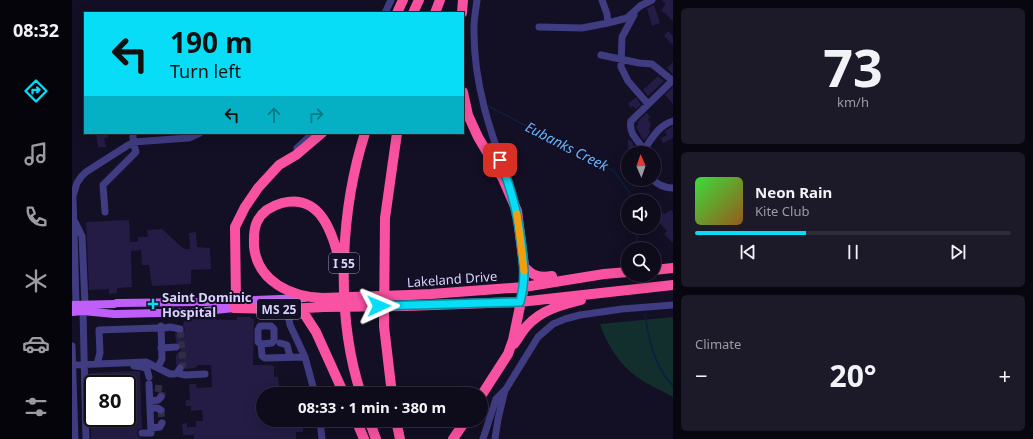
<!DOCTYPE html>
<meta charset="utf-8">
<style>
:root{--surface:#0e0b1b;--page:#1c1928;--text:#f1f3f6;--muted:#9b9ba3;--line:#2e2b3a;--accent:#07ddf6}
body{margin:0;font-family:"Noto Sans",sans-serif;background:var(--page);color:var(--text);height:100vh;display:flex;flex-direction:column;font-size:15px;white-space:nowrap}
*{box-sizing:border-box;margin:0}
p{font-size:13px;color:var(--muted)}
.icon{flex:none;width:22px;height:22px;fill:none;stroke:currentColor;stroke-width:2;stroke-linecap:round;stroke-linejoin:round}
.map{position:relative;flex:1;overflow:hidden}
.sheet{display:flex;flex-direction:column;gap:8px;padding:8px;background:#08060f;width:360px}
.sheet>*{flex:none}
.guide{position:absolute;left:12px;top:12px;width:380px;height:122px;border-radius:0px;box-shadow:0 4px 16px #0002,0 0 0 1px var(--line);background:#07ddf6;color:#111;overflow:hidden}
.needle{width:26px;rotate:358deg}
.buttons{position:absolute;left:549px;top:146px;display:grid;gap:8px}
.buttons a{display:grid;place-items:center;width:40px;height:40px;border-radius:50%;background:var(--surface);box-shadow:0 4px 16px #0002,0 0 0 1px var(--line);font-size:20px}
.speed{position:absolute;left:12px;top:375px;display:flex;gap:8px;font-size:20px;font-weight:700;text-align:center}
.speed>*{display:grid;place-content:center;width:52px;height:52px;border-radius:50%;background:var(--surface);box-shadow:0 4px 16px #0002,0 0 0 1px var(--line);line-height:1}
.speed .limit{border:2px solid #111;border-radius:6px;background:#fff;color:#111}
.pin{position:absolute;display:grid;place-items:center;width:34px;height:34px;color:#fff;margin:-17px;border-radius:8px;box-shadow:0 2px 6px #0006}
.me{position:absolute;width:44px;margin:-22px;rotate:89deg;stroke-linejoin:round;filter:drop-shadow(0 0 3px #0008)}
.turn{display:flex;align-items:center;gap:14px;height:84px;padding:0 20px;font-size:18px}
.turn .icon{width:52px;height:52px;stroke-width:2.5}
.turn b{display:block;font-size:28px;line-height:34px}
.lanes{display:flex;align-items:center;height:38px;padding:0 20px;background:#0003;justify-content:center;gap:20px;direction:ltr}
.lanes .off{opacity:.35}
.big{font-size:30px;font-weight:700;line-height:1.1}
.sheet .card{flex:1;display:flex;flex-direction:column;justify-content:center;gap:6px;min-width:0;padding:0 14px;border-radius:6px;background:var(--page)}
.sheet .dial{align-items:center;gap:0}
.dial b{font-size:52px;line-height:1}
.song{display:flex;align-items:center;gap:12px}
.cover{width:48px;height:48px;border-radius:6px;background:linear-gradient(135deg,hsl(120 70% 55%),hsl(30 70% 35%))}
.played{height:4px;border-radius:2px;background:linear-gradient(90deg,var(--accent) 35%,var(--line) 35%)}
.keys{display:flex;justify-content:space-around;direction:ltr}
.heat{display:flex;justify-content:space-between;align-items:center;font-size:22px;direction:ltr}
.trip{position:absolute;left:184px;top:387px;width:232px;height:40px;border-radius:20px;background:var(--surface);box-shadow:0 4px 16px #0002,0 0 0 1px var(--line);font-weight:700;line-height:40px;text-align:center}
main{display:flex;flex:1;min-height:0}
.tabs{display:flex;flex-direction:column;width:72px;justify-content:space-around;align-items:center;background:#06040b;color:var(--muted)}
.tabs .icon{width:28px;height:28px}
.tabs .active{color:var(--accent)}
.tabs b{font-size:18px;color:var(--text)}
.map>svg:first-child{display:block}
.park{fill:#122e2d}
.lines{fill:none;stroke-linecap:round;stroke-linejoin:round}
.stream{stroke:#0b1f41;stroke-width:1.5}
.building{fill:#241c44}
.minor-tunnel{stroke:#312c45;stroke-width:7;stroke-dasharray:7 3.5;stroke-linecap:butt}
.minor{stroke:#3f3c82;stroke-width:7}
.major{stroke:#c05efa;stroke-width:8}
.highway{stroke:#fa52a2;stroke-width:10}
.highway-bridge{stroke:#fa52a2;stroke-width:10}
.route-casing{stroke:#0590a0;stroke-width:10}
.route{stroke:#07ddf6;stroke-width:7}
.slow{stroke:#f59e0b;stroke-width:7}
.poi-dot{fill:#07ddf6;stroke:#130f24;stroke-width:1.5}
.labels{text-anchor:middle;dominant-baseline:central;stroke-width:4;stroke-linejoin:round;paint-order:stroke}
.shield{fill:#130f24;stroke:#9d98bd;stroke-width:1}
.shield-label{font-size:12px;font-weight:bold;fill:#d8d3fe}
.street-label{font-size:13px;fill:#d8d3fe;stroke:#130f24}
.poi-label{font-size:13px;font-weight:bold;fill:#d8d3fe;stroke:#130f24;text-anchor:start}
.water-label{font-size:14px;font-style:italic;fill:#65b4fa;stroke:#130f24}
</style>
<main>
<nav class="tabs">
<b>08:32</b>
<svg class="icon active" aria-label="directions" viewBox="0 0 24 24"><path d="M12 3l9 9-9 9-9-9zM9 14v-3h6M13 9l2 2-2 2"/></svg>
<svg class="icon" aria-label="music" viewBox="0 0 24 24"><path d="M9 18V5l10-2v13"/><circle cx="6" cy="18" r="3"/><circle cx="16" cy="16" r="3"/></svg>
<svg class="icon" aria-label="phone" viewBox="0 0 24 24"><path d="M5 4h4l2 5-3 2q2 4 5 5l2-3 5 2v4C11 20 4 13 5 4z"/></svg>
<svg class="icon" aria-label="climate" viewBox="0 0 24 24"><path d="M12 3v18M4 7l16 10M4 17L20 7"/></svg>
<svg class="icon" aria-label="car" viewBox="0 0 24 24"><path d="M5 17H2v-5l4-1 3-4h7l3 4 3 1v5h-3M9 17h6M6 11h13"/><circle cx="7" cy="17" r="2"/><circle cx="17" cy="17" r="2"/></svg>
<svg class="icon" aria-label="filters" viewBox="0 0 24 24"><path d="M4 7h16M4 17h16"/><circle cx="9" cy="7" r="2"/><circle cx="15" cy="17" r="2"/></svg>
</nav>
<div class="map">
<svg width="601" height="439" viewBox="0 0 601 439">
<rect width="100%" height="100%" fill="#130f24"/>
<path class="park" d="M 601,317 L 601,397 C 589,390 576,385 565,377 C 547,364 535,345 528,324 Z"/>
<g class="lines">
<path class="stream" d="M 416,106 L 542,171 L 557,192 L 560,201
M 565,249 L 565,227
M 573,314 C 576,338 583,368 601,386"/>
</g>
<path class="building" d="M 589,0 L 601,0 L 601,21 L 589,10 L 594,4 Z
M 582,5 L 588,23 L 580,26 L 575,8 Z
M 596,31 L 601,36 L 601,45 L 592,36 Z
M 601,62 L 601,75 L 595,68 Z
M 586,76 L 592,81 L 576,96 L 571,90 Z
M 601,87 L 601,104 L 593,95 Z
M 564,97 L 569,105 L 564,109 L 561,106 L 559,108 L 556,104 Z
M 574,113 L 578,116 L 576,120 L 579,123 L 578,124 L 579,125 L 577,128 L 578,132 L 574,139 L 571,140 L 564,126 L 567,124 L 565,123 Z
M 601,126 L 601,138 L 591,143 L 589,138 L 595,135 L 593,131 Z
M 24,133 L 36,133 L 36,138 L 32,138 L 34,147 L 26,147 Z
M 556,140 L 558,140 L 561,143 L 561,153 L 556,153 Z
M 598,210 L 601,212 L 601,243 L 592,234 L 595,231 L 586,221 L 587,220 L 586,218 L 591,213 L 593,214 Z
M 57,220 L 58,242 L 66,242 L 66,237 L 76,237 L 75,230 L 90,229 L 112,249 L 118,249 L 117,233 L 124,232 L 125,247 L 138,248 L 139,269 L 119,270 L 119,284 L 80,286 L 77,265 L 70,265 L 69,250 L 59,251 L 60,287 L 45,288 L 45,293 L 37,294 L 37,289 L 17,290 L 14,222 Z
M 165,317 L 179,317 L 179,319 L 182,319 L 181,365 L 199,365 L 200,366 L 202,366 L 202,377 L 206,377 L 208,394 L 191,394 L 191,420 L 231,420 L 231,432 L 224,432 L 224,439 L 122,439 L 122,435 L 111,435 L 110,424 L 115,423 L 115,427 L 124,427 L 124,421 L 131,421 L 130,410 L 119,411 L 119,406 L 114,406 L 114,400 L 118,400 L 117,384 L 124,384 L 125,388 L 140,387 L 139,365 L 126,365 L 123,368 L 113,369 L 110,364 L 104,365 L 104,355 L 108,351 L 109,347 L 108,344 L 104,342 L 103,333 L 109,334 L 111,333 L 113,330 L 111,325 L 112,321 L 120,321 L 120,319 L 165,320 Z
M 64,371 L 70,372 L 68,373 L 70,428 L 66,430 L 65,433 L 66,436 L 70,439 L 19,439 L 19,418 L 55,418 L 55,384 L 18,384 L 18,373 Z"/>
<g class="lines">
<path class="minor-tunnel" d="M 108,368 L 111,365 L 108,329
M 83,388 L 90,389 L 91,390 L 89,397
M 89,410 L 90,423"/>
<path class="minor" d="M 405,0 C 404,9 402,18 402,27 C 401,82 418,132 437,182
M 530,0 L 535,14 L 536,23
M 313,13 L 319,0
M 562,15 L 550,37 L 549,67 L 556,81 L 576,104
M 467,27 L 510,28 L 536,23 L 555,18 L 568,6 L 580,0
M 529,55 L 567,63 L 580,64 L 601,81
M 225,148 L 241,133
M 572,150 C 580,138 587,125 601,121
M 573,153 C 569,141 556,136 559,121 L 601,80
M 580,179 C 586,185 593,188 601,188
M 33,212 L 31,185 L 64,152 L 61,142 L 61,133
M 3,222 L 10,236 L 13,304 L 11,311 L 14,439
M 1,308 L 4,304 L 1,196 L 5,183 L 9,177 L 14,172 L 61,142 L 117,138 L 128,133
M 215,309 L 218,325 L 233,357 L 243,394
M 208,343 L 215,345 L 218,357
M 189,344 L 200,343 L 202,340 L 202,329 L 199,326 L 188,326 L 186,330 L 186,342 L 189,344 L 190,356 L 193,358 L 233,357
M 0,346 L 3,439
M 89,348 L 104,347
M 25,364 L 28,353 L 27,330 L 85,328 L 88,329 L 98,327 L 108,329
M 1,365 L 74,362 L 98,374 L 102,374 L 105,373 L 108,368
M 62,366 L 71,367 L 75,369 L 77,377
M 86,367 L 90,359 L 89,326
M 105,373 L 113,375 L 133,374
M 78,401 L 86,400 L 89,397
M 78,408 L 85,408 L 89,410
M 248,420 L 250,439
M 79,428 L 88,427 L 90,423
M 70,433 L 79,433 L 77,384
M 411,439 L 424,399 L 434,389 L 466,337 L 481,324 L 493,319 L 508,315 L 550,309 L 601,305
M 423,439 L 426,419 L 433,390"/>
<path class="major" d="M 133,302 L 233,298
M 45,303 L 130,302
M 0,305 L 42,304
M 134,311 L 162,308
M 0,312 L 11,311 L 42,314
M 45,314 L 131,312"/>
<path class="highway" d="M 325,13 L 331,0
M 341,13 L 347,0
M 363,13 L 368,0
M 390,13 L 391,0
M 391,92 L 396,115 L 406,137 L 431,179 L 445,211 L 452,266 L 452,287 L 441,340 L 436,354 L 409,396
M 250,133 L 224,155 L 207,165 L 186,188 L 173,207 L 163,227 L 164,301 L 162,308 L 215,309 L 252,307
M 452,266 C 460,276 467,278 480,276
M 582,270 L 601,268
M 337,295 L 359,294 L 452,287 L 532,274 L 556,272
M 251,298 C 220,297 185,282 182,246 C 182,238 181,230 185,222 C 190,211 199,206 210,203 C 251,193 261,237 269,266
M 334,306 L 448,302 L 601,285
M 221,309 L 233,315 L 244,332 L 272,394
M 442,344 C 447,338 450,331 455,326 C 469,310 489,305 509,300
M 289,394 C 263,315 268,211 293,133
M 320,394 L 312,326 L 313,218 L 325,133
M 284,420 L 292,439
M 297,420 L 304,439
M 324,420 L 328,439
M 381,439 L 394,420"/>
<path class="highway-bridge" d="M 251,298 L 337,295
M 252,307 L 334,306"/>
</g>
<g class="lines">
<defs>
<path id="route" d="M 307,306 L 448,302 C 454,278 452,264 449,241 C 445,210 439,189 428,160"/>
</defs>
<use href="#route" class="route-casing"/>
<use href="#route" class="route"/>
<path class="slow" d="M 445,214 L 452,271"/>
</g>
<path class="poi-dot" d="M79 298h4v4h4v4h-4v4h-4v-4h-4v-4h4z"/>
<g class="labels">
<g class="shield">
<rect x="257" y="253" width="30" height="20" rx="3"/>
<rect x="185" y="299" width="44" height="20" rx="3"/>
</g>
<g class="shield-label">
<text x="272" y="263">I 55</text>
<text x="207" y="309">MS 25</text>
</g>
<g class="street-label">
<text transform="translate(380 279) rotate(-4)">Lakeland Drive</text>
</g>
<g class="poi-label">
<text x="90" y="297">Saint Dominic<tspan x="90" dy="15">Hospital</tspan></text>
</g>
<g class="water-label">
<text transform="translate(495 146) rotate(27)">Eubanks Creek</text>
</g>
</g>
</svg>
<div class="buttons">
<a><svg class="needle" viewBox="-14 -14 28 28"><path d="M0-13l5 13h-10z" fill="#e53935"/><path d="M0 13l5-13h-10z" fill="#9b9ba3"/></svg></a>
<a><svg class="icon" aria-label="sound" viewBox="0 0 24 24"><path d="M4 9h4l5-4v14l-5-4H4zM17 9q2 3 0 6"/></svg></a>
<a><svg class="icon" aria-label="search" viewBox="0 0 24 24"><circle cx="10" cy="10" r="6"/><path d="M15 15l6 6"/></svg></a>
</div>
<div class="speed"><div class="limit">80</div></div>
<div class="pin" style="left:428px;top:160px;background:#d93025"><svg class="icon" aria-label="arrive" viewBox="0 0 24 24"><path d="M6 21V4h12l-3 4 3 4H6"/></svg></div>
<svg class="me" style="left:307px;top:306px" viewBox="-20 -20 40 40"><path d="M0-17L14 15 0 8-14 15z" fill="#07ddf6" stroke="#fff" stroke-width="4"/></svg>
<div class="trip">08:33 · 1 min · 380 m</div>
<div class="guide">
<div class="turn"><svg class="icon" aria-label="left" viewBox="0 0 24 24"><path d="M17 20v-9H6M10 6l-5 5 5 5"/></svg><div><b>190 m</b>Turn left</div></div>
<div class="lanes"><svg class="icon" aria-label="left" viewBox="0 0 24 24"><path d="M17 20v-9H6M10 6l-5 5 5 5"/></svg><svg class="icon off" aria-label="ahead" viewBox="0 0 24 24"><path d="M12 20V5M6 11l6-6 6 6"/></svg><svg class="icon off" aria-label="right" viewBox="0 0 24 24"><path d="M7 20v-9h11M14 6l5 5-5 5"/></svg></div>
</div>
</div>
<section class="sheet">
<div class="card dial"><b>73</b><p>km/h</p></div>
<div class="card">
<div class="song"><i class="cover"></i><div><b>Neon Rain</b><p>Kite Club</p></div></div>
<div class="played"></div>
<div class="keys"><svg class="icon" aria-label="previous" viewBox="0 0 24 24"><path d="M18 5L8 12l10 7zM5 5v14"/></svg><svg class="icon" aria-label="pause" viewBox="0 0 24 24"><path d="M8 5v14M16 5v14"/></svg><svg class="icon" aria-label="next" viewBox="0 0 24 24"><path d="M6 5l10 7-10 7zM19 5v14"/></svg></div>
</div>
<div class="card"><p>Climate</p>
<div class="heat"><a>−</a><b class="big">20°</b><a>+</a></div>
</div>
</section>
</main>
